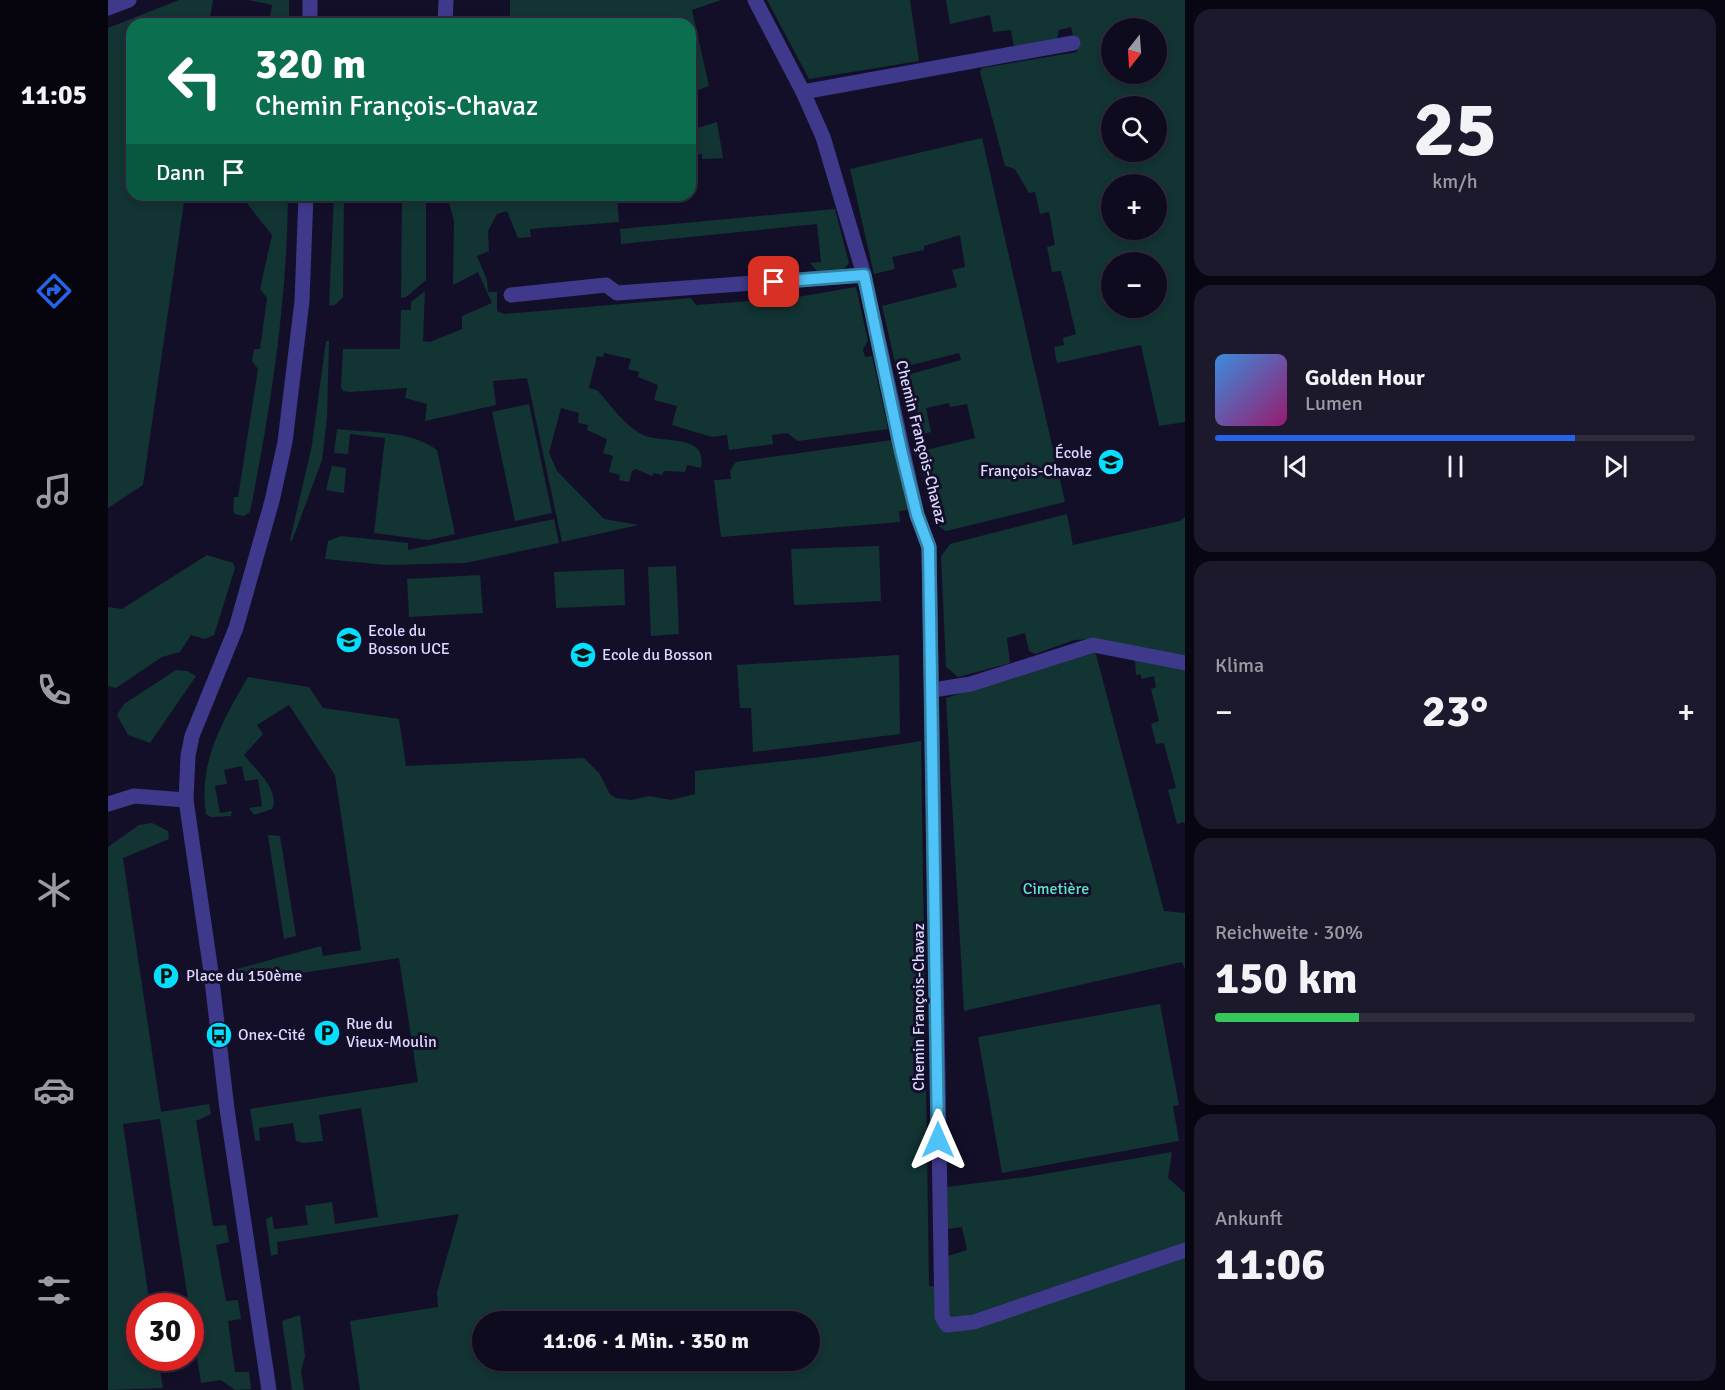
<!DOCTYPE html>
<html lang="de">
<meta charset="utf-8">
<style>
:root{--surface:#0f0b1f;--page:#1d192c;--text:#f1f3f6;--muted:#9b9ba4;--line:#2f2b3d;--accent:#2563eb}
body{margin:0;font-family:Signika,sans-serif;background:var(--page);color:var(--text);height:100vh;display:flex;flex-direction:column;font-size:22px;white-space:nowrap}
*{box-sizing:border-box;margin:0}
p{font-size:20px;color:var(--muted)}
.icon{flex:none;width:33px;height:33px;fill:none;stroke:currentColor;stroke-width:2;stroke-linecap:round;stroke-linejoin:round}
.map{position:relative;flex:1;overflow:hidden}
.sheet{display:flex;flex-direction:column;gap:9px;padding:9px;background:#080611;width:540px}
.sheet>*{flex:none}
.banner{position:absolute;left:18px;top:18px;width:570px;height:183px;border-radius:18px;box-shadow:0 3px 9px #0003,0 0 0 2px var(--line);background:#0b6e4f;color:#fff;overflow:hidden}
.needle{width:39px;rotate:197deg}
.controls{position:absolute;left:993px;top:18px;display:grid;gap:12px}
.controls a{display:grid;place-items:center;width:66px;height:66px;border-radius:50%;background:var(--surface);box-shadow:0 3px 9px #0003,0 0 0 2px var(--line);font-size:30px}
.speed{position:absolute;left:18px;top:1293px;display:flex;gap:12px;font-size:30px;font-weight:700;text-align:center}
.speed>*{display:grid;place-content:center;width:78px;height:78px;border-radius:50%;background:var(--surface);box-shadow:0 3px 9px #0003,0 0 0 2px var(--line);line-height:1}
.speed .limit{border:9px solid #d22;background:#fff;color:#111}
.pin{position:absolute;display:grid;place-items:center;width:51px;height:51px;color:#fff;margin:-26px;border-radius:12px;box-shadow:0 3px 9px #0006}
.me{position:absolute;width:66px;margin:-33px;rotate:0deg;stroke-linejoin:round;filter:drop-shadow(0 0 4px #0008)}
.turn{display:flex;align-items:center;gap:21px;height:126px;padding:0 30px;font-size:27px}
.turn .icon{width:78px;height:78px;stroke-width:2.5}
.turn b{display:block;font-size:42px;line-height:51px}
.then{display:flex;align-items:center;height:57px;padding:0 30px;background:#0003;gap:12px;font-size:22px}
.big{font-size:45px;font-weight:700;line-height:1.1}
.sheet .card{flex:1;display:flex;flex-direction:column;justify-content:center;gap:9px;min-width:0;padding:0 21px;border-radius:18px;background:var(--page)}
.sheet .dial{align-items:center;gap:0}
.dial b{font-size:78px;line-height:1}
.song{display:flex;align-items:center;gap:18px}
.cover{width:72px;height:72px;border-radius:9px;background:linear-gradient(135deg,hsl(210 70% 55%),hsl(320 70% 35%))}
.played{height:6px;border-radius:3px;background:linear-gradient(90deg,var(--accent) 75%,var(--line) 75%)}
.keys{display:flex;justify-content:space-around;direction:ltr}
.heat{display:flex;justify-content:space-between;align-items:center;font-size:33px;direction:ltr}
.charge{height:9px;border-radius:4px;background:linear-gradient(90deg,#34c759 30%,var(--line) 0)}
.trip{position:absolute;left:364px;top:1311px;width:348px;height:60px;border-radius:30px;background:var(--surface);box-shadow:0 3px 9px #0003,0 0 0 2px var(--line);font-weight:700;line-height:60px;text-align:center}
main{display:flex;flex:1;min-height:0}
.menu{display:flex;flex-direction:column;width:108px;justify-content:space-around;align-items:center;background:#06040c;color:var(--muted)}
.menu .icon{width:42px;height:42px}
.menu .current{color:var(--accent)}
.menu b{font-size:27px;color:var(--text)}
.map>svg:first-child{display:block}
.green{fill:#123433;fill-rule:evenodd}
.lines{fill:none;stroke-linecap:round;stroke-linejoin:round}
.minor{stroke:#3e398a;stroke-width:15}
.tertiary{stroke:#3e398a;stroke-width:15}
.route-casing{stroke:#337fa1;stroke-width:15}
.route{stroke:#4fc3f7;stroke-width:10}
.labels{text-anchor:middle;dominant-baseline:central;stroke-width:6;stroke-linejoin:round;paint-order:stroke}
.street-label{font-size:16px;fill:#ddd8ff;stroke:#140f29}
.poi-label{font-size:16px;fill:#ddd8ff;stroke:#140f29;text-anchor:start}
.park-label{font-size:16px;fill:#5ee5c7;stroke:#140f29}
</style>
<main>
<nav class="menu">
<b>11:05</b>
<svg class="icon current" aria-label="directions" viewBox="0 0 24 24"><path d="M12 3l9 9-9 9-9-9zM9 14v-3h6M13 9l2 2-2 2"/></svg>
<svg class="icon" aria-label="music" viewBox="0 0 24 24"><path d="M9 18V5l10-2v13"/><circle cx="6" cy="18" r="3"/><circle cx="16" cy="16" r="3"/></svg>
<svg class="icon" aria-label="phone" viewBox="0 0 24 24"><path d="M5 4h4l2 5-3 2q2 4 5 5l2-3 5 2v4C11 20 4 13 5 4z"/></svg>
<svg class="icon" aria-label="climate" viewBox="0 0 24 24"><path d="M12 3v18M4 7l16 10M4 17L20 7"/></svg>
<svg class="icon" aria-label="car" viewBox="0 0 24 24"><path d="M5 17H2v-5l4-1 3-4h7l3 4 3 1v5h-3M9 17h6M6 11h13"/><circle cx="7" cy="17" r="2"/><circle cx="17" cy="17" r="2"/></svg>
<svg class="icon" aria-label="filters" viewBox="0 0 24 24"><path d="M4 7h16M4 17h16"/><circle cx="9" cy="7" r="2"/><circle cx="15" cy="17" r="2"/></svg>
</nav>
<div class="map">
<svg width="1077" height="1390" viewBox="0 0 1077 1390">
<rect width="100%" height="100%" fill="#140f29"/>
<path class="green" d="M 71,0 L 105,0 L 101,24 L 24,24 L 24,195 L 77,195 L 35,485 L 0,508 L 0,28 Z
M 141,0 L 181,0 L 181,24 L 161,24 L 164,5 Z
M 402,0 L 613,0 L 584,10 L 601,86 L 582,93 L 582,24 L 402,24 Z
M 659,0 L 802,0 L 811,61 L 701,79 Z
M 838,0 L 1077,0 L 1077,422 L 1051,426 L 1033,345 L 949,363 L 946,347 L 956,345 L 955,338 L 968,334 L 953,271 L 944,272 L 939,247 L 947,245 L 941,212 L 932,214 L 927,192 L 921,193 L 907,169 L 897,166 L 872,72 L 874,68 L 969,52 L 963,27 L 951,30 L 949,39 L 906,47 L 903,30 L 885,32 L 882,15 L 842,24 ZM 1004,28 L 1048,28 L 1048,74 L 1004,74 ZM 1004,106 L 1048,106 L 1048,152 L 1004,152 ZM 1004,184 L 1048,184 L 1048,230 L 1004,230 ZM 1004,262 L 1048,262 L 1048,308 L 1004,308 Z
M 582,102 L 589,128 L 609,122 L 615,158 L 594,159 L 594,154 L 582,155 Z
M 874,138 L 957,502 L 838,531 L 827,524 L 810,452 L 867,438 L 859,404 L 842,407 L 841,403 L 818,408 L 823,432 L 807,436 L 792,377 L 853,360 L 851,353 L 795,367 L 787,362 L 774,306 L 849,287 L 844,270 L 857,267 L 852,235 L 816,246 L 816,250 L 784,257 L 787,269 L 766,274 L 742,169 Z
M 136,195 L 180,195 C 179,302 163,407 142,512 L 136,516 L 127,514 L 125,510 L 126,497 L 130,497 L 150,369 L 144,361 L 146,349 L 152,349 L 159,298 L 152,289 L 164,235 L 138,202 Z
M 226,195 L 236,195 L 235,297 L 227,305 L 221,306 Z
M 294,195 L 318,195 L 318,280 L 298,297 L 293,298 Z
M 339,195 L 384,195 L 385,200 L 442,195 L 509,195 L 511,222 L 422,229 L 423,237 L 410,238 L 399,211 L 389,214 L 380,231 L 381,251 L 369,256 L 379,280 L 380,292 L 389,292 L 389,311 L 396,314 L 583,298 L 588,305 L 684,298 L 748,287 L 760,341 L 755,349 L 757,357 L 764,356 L 780,429 L 690,441 L 679,433 L 664,435 L 665,444 L 621,450 L 619,435 L 604,437 L 564,425 L 569,406 L 546,400 L 550,385 L 530,377 L 531,372 L 520,369 L 523,359 L 496,353 L 495,357 L 489,356 L 481,388 L 489,390 C 502,404 516,425 533,434 C 555,445 600,432 593,468 L 579,465 L 577,472 L 556,471 L 554,475 L 546,473 L 544,476 L 528,469 L 524,471 L 521,482 L 511,480 L 512,475 L 501,472 L 505,456 L 495,453 L 499,439 L 479,430 L 480,425 L 470,423 L 471,413 L 453,408 L 441,453 L 449,471 L 496,519 L 531,525 L 454,542 L 419,378 L 385,381 L 388,405 L 317,421 L 319,404 L 297,398 L 299,388 L 242,392 L 235,391 L 233,387 L 235,349 L 292,349 L 293,310 L 303,310 L 303,302 L 317,291 L 315,341 L 322,342 L 354,329 L 354,316 L 384,303 L 370,272 L 345,285 L 346,221 Z
M 727,209 L 741,263 L 735,270 L 710,272 L 702,263 L 713,262 L 709,224 L 513,244 L 512,229 Z
M 218,341 L 221,341 L 219,417 L 214,460 L 184,541 L 182,540 L 204,445 Z
M 421,404 L 444,513 L 407,521 L 384,412 Z
M 229,429 C 261,433 302,430 329,450 L 347,534 L 320,540 L 266,533 L 277,438 L 242,434 L 240,454 L 226,453 Z
M 784,440 L 801,510 L 791,511 L 792,522 L 613,537 L 606,480 L 623,479 L 622,471 L 628,462 Z
M 224,466 L 238,468 L 236,493 L 218,490 Z
M 959,514 L 965,545 L 1072,521 L 1077,517 L 1077,657 L 985,639 L 966,640 L 927,654 L 921,651 L 917,633 L 899,638 L 902,663 L 850,677 L 838,667 L 833,556 L 842,544 Z
M 446,519 L 451,543 L 357,563 L 278,565 L 217,559 L 220,541 L 233,536 L 300,543 L 300,550 Z
M 771,546 L 773,601 L 686,605 L 683,549 Z
M 99,555 L 125,563 L 127,568 L 106,635 L 97,639 L 83,635 L 72,652 L 54,657 L 8,688 L 0,686 L 0,607 L 14,609 Z
M 568,566 L 571,634 L 543,636 L 540,567 Z
M 516,569 L 517,605 L 448,608 L 446,572 Z
M 372,575 L 375,613 L 301,617 L 299,579 Z
M 987,651 L 1056,911 L 1077,913 L 1077,969 L 1074,962 L 856,1011 L 838,698 Z
M 791,655 L 792,734 L 645,752 L 643,708 L 632,708 L 629,665 Z
M 1027,660 L 1077,669 L 1077,824 L 1076,822 L 1069,824 L 1060,790 L 1068,788 L 1056,743 L 1048,744 L 1043,724 L 1051,721 L 1043,689 L 1048,687 L 1046,676 L 1034,679 L 1032,674 L 1028,675 Z
M 68,670 L 79,671 L 88,676 L 42,743 L 20,735 L 9,715 L 16,704 Z
M 140,677 L 201,687 L 215,708 L 291,719 L 298,766 L 476,758 L 491,773 L 502,794 L 508,798 L 522,800 L 542,796 L 563,800 L 587,794 L 587,771 L 713,757 L 813,741 L 821,1286 L 841,1287 L 840,1256 L 859,1250 L 854,1227 L 839,1229 L 838,1187 L 919,1177 L 1064,1152 L 1060,1178 L 1077,1193 L 1077,1390 L 252,1390 L 242,1321 L 330,1307 L 329,1292 L 351,1214 L 169,1242 L 170,1254 L 163,1256 L 158,1219 L 164,1216 L 166,1229 L 200,1225 L 197,1206 L 224,1202 L 227,1224 L 270,1217 L 253,1108 L 211,1115 L 215,1141 L 195,1143 L 188,1141 L 185,1123 L 151,1128 L 152,1141 L 147,1140 L 142,1109 L 310,1082 L 291,958 L 128,983 L 123,981 L 122,974 L 125,970 L 213,946 L 215,956 L 253,950 L 227,775 L 181,705 L 149,725 L 155,734 L 136,755 C 147,769 173,791 164,809 L 146,815 L 141,808 L 154,806 L 150,779 L 137,781 L 134,766 L 116,770 L 119,784 L 107,786 L 112,813 L 124,811 L 123,816 L 103,817 L 98,814 C 90,762 115,720 140,677 ZM 375,1322 L 702,1322 L 702,1360 L 375,1360 Z
M 44,823 L 60,831 L 61,839 L 15,858 L 53,1112 L 101,1104 L 103,1114 L 88,1121 L 105,1226 L 118,1225 L 121,1242 L 108,1245 L 118,1301 L 130,1300 L 133,1319 L 120,1321 L 127,1372 L 141,1372 L 143,1389 L 127,1390 L 113,1380 L 93,1383 L 52,1119 L 15,1124 L 42,1306 L 32,1306 L 32,1358 L 50,1358 L 55,1388 L 0,1390 L 0,847 L 31,825 Z
M 160,835 L 172,836 L 188,936 L 176,939 Z
M 1052,1004 L 1071,1105 L 1065,1106 L 1071,1141 L 894,1173 L 870,1037 Z
M 192,1315 L 197,1356 L 193,1371 L 196,1390 L 184,1390 L 174,1321 Z"/>
<g class="lines">
<path class="minor" d="M 647,0 L 695,92 L 715,137 L 756,275 L 809,515 L 821,547 L 834,1317 L 839,1325 L 866,1322 L 1077,1250
M 337,24 L 338,0
M 695,92 L 965,43
M 403,295 L 498,285 L 509,293 L 756,275
M 825,690 L 863,684 L 985,645 L 1077,663
M 0,804 L 26,796 L 78,800"/>
<path class="tertiary" d="M 0,8 L 21,0
M 202,24 L 202,0
M 161,1390 L 119,1109 L 103,972 L 78,800 L 80,756 L 84,736 L 128,628 L 164,501 L 177,442 L 194,301 L 198,195"/>
</g>
<g class="lines">
<defs>
<path id="route" d="M 666,282 L 756,275 L 793,450 L 809,515 L 821,547 L 830,1140"/>
</defs>
<use href="#route" class="route-casing"/>
<use href="#route" class="route"/>
</g>
<defs>
<symbol id="school-disc" viewBox="-11 -11 22 22"><circle r="9.5" fill="#04dfff" stroke="#140f29"/><path d="M0-5L7-2L0 1L-7-2ZM-4 1L0 2.5L4 1V4Q0 6-4 4Z" fill="#111"/></symbol>
<symbol id="parking-disc" viewBox="-11 -11 22 22"><circle r="9.5" fill="#04dfff" stroke="#140f29"/><path d="M-3.5-5.5H1a3.5 3.5 0 0 1 0 7H-1V5.5H-3.5ZM-1-3.4V-.6H.8a1.4 1.4 0 0 0 0-2.8Z" fill="#111"/></symbol>
<symbol id="bus-disc" viewBox="-11 -11 22 22"><circle r="9.5" fill="#04dfff" stroke="#140f29"/><path d="M-5-6H5V4H4V6H2V4H-2V6H-4V4H-5ZM-3.5-4V0h7V-4ZM-3.5 1.2v1.5H-2V1.2ZM2 1.2v1.5H3.5V1.2Z" fill="#111"/></symbol>
</defs>
<g fill-rule="evenodd">
<use href="#school-disc" x="988" y="447" width="30" height="30"/>
<use href="#school-disc" x="226" y="625" width="30" height="30"/>
<use href="#school-disc" x="460" y="640" width="30" height="30"/>
<use href="#parking-disc" x="43" y="961" width="30" height="30"/>
<use href="#parking-disc" x="204" y="1018" width="30" height="30"/>
<use href="#bus-disc" x="96" y="1020" width="30" height="30"/>
</g>
<g class="labels">
<g class="street-label">
<text transform="translate(813 442) rotate(76)">Chemin François-Chavaz</text>
<text transform="translate(811 1007) rotate(-90)">Chemin François-Chavaz</text>
</g>
<g class="poi-label">
<text x="984" y="453" text-anchor="end">École<tspan x="984" dy="18">François-Chavaz</tspan></text>
<text x="260" y="631">Ecole du<tspan x="260" dy="18">Bosson UCE</tspan></text>
<text x="494" y="655">Ecole du Bosson</text>
<text x="78" y="976">Place du 150ème</text>
<text x="238" y="1024">Rue du<tspan x="238" dy="18">Vieux-Moulin</tspan></text>
<text x="130" y="1035">Onex-Cité</text>
</g>
<g class="park-label">
<text x="948" y="889">Cimetière</text>
</g>
</g>
</svg>
<div class="controls">
<a><svg class="needle" viewBox="-14 -14 28 28"><path d="M0-13l5 13h-10z" fill="#e53935"/><path d="M0 13l5-13h-10z" fill="#9b9ba4"/></svg></a>
<a><svg class="icon" aria-label="search" viewBox="0 0 24 24"><circle cx="10" cy="10" r="6"/><path d="M15 15l6 6"/></svg></a>
<a>+</a>
<a>−</a>
</div>
<div class="speed"><div class="limit">30</div></div>
<div class="pin" style="left:666px;top:282px;background:#d93025"><svg class="icon" aria-label="arrive" viewBox="0 0 24 24"><path d="M6 21V4h12l-3 4 3 4H6"/></svg></div>
<svg class="me" style="left:830px;top:1140px" viewBox="-20 -20 40 40"><path d="M0-17L14 15 0 8-14 15z" fill="#4fc3f7" stroke="#fff" stroke-width="4"/></svg>
<div class="trip">11:06 · 1 Min. · 350 m</div>
<div class="banner">
<div class="turn"><svg class="icon" aria-label="left" viewBox="0 0 24 24"><path d="M17 20v-9H6M10 6l-5 5 5 5"/></svg><div><b>320 m</b>Chemin François-Chavaz</div></div>
<div class="then">Dann<svg class="icon" aria-label="arrive" viewBox="0 0 24 24"><path d="M6 21V4h12l-3 4 3 4H6"/></svg></div>
</div>
</div>
<section class="sheet">
<div class="card dial"><b>25</b><p>km/h</p></div>
<div class="card">
<div class="song"><i class="cover"></i><div><b>Golden Hour</b><p>Lumen</p></div></div>
<div class="played"></div>
<div class="keys"><svg class="icon" aria-label="previous" viewBox="0 0 24 24"><path d="M18 5L8 12l10 7zM5 5v14"/></svg><svg class="icon" aria-label="pause" viewBox="0 0 24 24"><path d="M8 5v14M16 5v14"/></svg><svg class="icon" aria-label="next" viewBox="0 0 24 24"><path d="M6 5l10 7-10 7zM19 5v14"/></svg></div>
</div>
<div class="card"><p>Klima</p>
<div class="heat"><a>−</a><b class="big">23°</b><a>+</a></div>
</div>
<div class="card"><p>Reichweite · 30%</p><b class="big">150 km</b><div class="charge"></div></div>
<div class="card"><p>Ankunft</p><b class="big">11:06</b></div>
</section>
</main>
